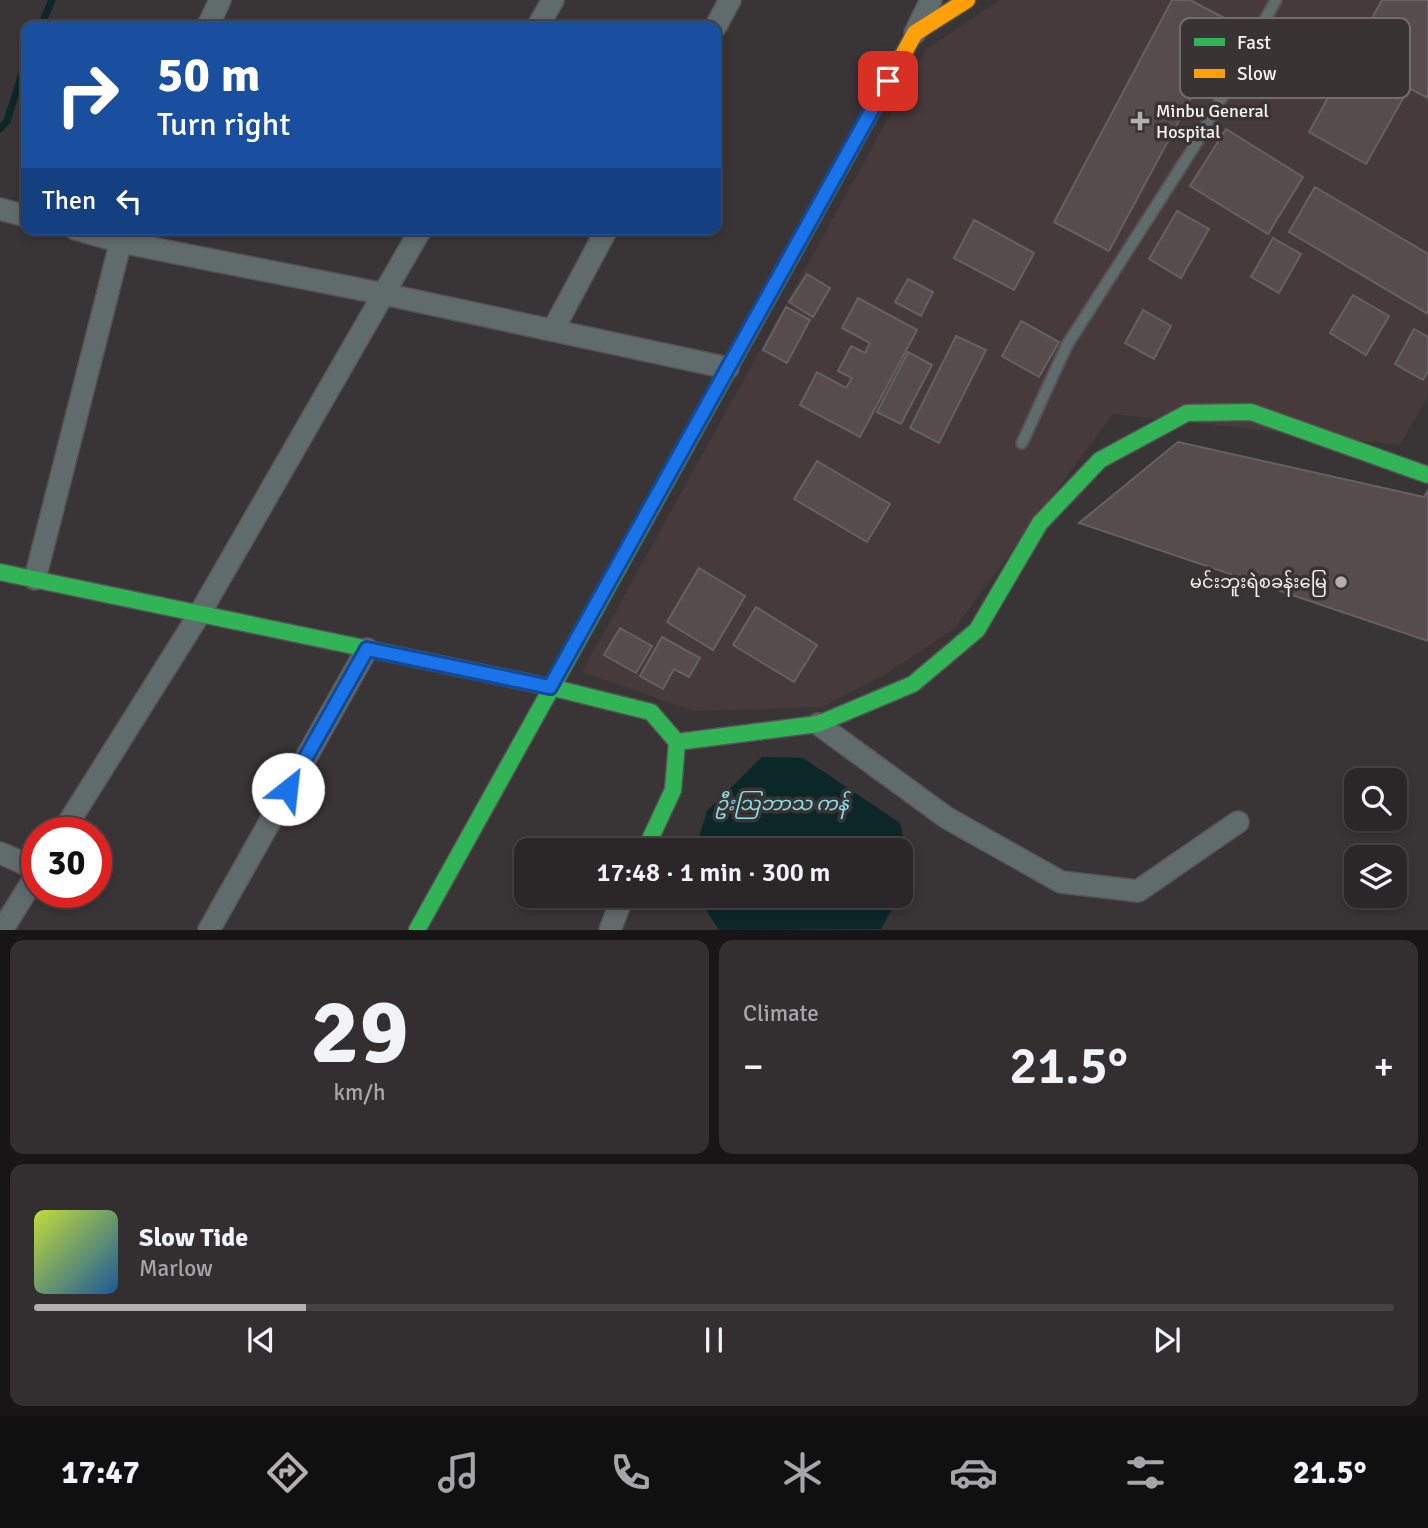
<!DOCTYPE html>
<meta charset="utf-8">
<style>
:root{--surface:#2b2728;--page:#332f30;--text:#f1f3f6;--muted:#a6a5a8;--line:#474445;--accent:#b4afb0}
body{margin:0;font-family:Signika,"Noto Sans Myanmar",sans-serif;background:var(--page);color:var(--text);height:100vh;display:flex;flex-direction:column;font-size:26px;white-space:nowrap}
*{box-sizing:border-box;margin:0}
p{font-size:23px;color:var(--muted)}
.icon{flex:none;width:38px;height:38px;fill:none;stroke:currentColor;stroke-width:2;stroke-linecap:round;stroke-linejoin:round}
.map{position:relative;height:930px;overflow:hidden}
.drawer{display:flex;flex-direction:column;gap:10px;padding:10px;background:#181516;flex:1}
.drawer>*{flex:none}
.hud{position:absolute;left:21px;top:21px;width:700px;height:214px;border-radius:14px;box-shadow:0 4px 10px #0003,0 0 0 2px var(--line);background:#1a4fa0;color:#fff;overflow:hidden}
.tools{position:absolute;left:1344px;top:768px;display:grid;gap:14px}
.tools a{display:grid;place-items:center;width:63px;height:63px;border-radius:14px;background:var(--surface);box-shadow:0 4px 10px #0003,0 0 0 2px var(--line);font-size:35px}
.speed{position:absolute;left:21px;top:817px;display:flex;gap:14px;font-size:35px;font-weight:700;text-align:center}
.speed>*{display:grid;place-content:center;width:91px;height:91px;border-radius:50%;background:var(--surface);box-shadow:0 4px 10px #0003,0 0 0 2px var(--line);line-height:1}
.speed .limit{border:10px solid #d22;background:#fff;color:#111}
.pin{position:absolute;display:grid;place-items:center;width:60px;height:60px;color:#fff;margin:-30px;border-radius:14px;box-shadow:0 4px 10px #0006}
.me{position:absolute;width:77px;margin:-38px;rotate:29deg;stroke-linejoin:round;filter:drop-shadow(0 0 5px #0008)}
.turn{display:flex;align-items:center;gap:24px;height:147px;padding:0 21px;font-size:32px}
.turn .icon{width:91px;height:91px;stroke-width:2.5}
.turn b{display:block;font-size:49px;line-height:60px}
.then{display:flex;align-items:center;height:66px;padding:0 21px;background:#0003;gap:14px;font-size:26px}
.big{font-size:52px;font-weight:600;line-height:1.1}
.drawer .card{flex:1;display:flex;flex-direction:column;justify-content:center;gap:10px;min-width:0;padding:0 24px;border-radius:14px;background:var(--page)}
.drawer .dial{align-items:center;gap:0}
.dial b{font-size:91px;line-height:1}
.song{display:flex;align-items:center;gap:21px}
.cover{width:84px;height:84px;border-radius:10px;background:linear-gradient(135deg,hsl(70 70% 55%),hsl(210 70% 35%))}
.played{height:7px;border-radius:4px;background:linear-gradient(90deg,var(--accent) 20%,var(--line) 20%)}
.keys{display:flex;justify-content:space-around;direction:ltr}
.heat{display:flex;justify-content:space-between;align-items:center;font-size:38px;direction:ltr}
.drawer .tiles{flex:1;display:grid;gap:10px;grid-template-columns:1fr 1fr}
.card:last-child{grid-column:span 2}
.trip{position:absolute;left:514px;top:838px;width:399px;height:70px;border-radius:14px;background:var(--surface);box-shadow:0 4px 10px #0003,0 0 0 2px var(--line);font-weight:600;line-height:70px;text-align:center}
.tabs{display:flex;height:112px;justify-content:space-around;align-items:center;background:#111010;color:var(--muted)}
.tabs .icon{width:49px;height:49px}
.tabs .on{color:var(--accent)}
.tabs b{font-size:32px;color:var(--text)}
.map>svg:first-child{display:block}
.built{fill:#473a3b}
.water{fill:#0c2728}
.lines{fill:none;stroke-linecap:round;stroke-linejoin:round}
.stream{stroke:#0c2728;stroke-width:7}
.building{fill:#564c4d;stroke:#656162;stroke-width:2}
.lane-casing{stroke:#565354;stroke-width:14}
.street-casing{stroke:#565354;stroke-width:24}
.fast-casing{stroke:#565354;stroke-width:19}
.slow-casing{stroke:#565354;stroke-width:19}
.lane{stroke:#606b6c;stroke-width:10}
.street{stroke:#606b6c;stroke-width:21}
.fast{stroke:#30b455;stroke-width:16}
.slow{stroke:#ff9f0a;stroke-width:16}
.route-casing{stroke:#114b97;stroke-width:18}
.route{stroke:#1a73e8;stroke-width:12}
.poi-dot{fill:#b4afb0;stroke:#3a3334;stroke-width:2.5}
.labels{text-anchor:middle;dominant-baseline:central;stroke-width:7;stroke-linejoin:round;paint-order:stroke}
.poi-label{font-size:18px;fill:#f6f1f2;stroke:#3a3334;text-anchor:start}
.water-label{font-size:19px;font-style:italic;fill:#87e1e6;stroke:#3a3334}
.key{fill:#3a3334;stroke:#726c6d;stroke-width:2}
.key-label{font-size:19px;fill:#f6f1f2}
</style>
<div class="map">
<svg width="1428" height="930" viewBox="0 0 1428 930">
<rect width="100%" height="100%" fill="#393435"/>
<path class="built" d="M 999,0 L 1428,0 L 1428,396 L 1400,445 L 1113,414 L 954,629 L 886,674 L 822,707 L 693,711 L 582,672 L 926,50 Z"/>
<path class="water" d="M 762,757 L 803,758 L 900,823 L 911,870 L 901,890 L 901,850 L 695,850 L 707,811 Z
M 697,896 L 899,896 L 881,929 L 719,930 Z"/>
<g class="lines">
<path class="stream" d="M 41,26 L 52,0
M 0,129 L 7,121 L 26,61"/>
</g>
<path class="building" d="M 1172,0 L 1190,0 L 1232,22 L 1109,251 L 1054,222 Z
M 1382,0 L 1428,0 L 1428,98 L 1409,88 L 1366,164 L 1309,132 Z
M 1226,129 L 1303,177 L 1268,234 L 1190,186 Z
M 1315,187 L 1428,254 L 1428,314 L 1289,232 Z
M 1177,211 L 1209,229 L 1181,278 L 1149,259 Z
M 974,220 L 1034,253 L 1014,290 L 954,258 Z
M 1273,238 L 1301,254 L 1279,293 L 1251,277 Z
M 807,274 L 830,288 L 813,317 L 789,302 Z
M 908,279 L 933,292 L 921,316 L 895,302 Z
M 1353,295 L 1389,316 L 1366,355 L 1330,333 Z
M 858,298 L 917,330 L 860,437 L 800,405 L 817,372 L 846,388 L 852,378 L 838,371 L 851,346 L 865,353 L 870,343 L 842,328 Z
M 786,307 L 810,320 L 787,363 L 763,350 Z
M 1143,310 L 1171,326 L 1154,359 L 1125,343 Z
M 1021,321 L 1059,342 L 1039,377 L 1002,356 Z
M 1414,329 L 1428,337 L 1428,371 L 1423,380 L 1395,364 Z
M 956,336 L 986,350 L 939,443 L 910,428 Z
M 908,352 L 932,365 L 901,424 L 877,412 Z
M 1178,442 L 1424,497 L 1428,490 L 1428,641 L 1079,523 Z
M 817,461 L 890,504 L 867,542 L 794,499 Z
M 699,568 L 745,596 L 713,650 L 667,622 Z
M 756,607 L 817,645 L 794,682 L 733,645 Z
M 620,628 L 652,646 L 636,673 L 604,655 Z
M 662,637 L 700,658 L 689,677 L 674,669 L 663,689 L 640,676 Z"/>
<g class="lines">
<defs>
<path id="lane" d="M 1022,443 L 1067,345 L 1197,142 L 1276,0"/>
<path id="street" d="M 208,26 L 220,0
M 538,26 L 553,0
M 716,26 L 730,0
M 915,33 L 931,0
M 0,209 L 26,216
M 75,229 L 121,242 L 384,294 L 728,368
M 553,330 L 607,229
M 35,579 L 124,229
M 818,724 L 947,818 L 1061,882 L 1138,891 L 1238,822
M 62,833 L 200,613 L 421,229
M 0,853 L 37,869
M 2,930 L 37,874
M 209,930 L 367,649
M 610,930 L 623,896"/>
<path id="fast" d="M 0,572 L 550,687 L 651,712 L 677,742 L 673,790 L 645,850
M 677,742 L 818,724 L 913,684 L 977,630 L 1040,523 L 1100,460 L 1187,413 L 1251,412 L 1428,475
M 417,930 L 847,156"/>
<path id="slow" d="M 847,156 L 915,33 L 967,0"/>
</defs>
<use href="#lane" class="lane-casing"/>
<use href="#street" class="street-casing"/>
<use href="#fast" class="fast-casing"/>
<use href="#slow" class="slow-casing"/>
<use href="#lane" class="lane"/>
<use href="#street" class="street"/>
<use href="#fast" class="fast"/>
<use href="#slow" class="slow"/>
</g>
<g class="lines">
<defs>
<path id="route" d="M 288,789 L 367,649 L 550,687 L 888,81"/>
</defs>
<use href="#route" class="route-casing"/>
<use href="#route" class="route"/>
</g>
<g class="poi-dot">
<path d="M1136.5 110.5h7v7h7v7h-7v7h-7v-7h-7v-7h7z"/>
<circle cx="1341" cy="582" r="7"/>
</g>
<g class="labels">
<g class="poi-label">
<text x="1156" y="111">Minbu General<tspan x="1156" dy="21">Hospital</tspan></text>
<text x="1327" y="582" text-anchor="end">မင်းဘူးရဲစခန်းမြေ</text>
</g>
<g class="water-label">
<text x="782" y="804">ဦး‌ဩဘာသ ကန်</text>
</g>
</g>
<rect x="1180" y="18" width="230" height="80" rx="10" class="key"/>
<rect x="1194" y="38" width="31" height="8" fill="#30b455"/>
<rect x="1194" y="69" width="31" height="9" fill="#ff9f0a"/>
<g class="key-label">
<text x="1237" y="49">Fast</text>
<text x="1237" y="80">Slow</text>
</g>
</svg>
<div class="tools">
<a><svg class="icon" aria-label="search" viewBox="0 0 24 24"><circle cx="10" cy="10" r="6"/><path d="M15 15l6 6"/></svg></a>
<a><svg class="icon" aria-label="layers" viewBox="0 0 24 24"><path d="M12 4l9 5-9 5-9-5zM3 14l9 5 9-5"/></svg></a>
</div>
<div class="speed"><div class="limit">30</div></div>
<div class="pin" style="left:888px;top:81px;background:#d93025"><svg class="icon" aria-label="arrive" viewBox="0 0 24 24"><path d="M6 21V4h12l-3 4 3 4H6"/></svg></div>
<svg class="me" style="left:288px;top:789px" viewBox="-20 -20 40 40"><circle r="19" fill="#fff"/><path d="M0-13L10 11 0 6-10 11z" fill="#1a73e8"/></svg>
<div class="trip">17:48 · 1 min · 300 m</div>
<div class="hud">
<div class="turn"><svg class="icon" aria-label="right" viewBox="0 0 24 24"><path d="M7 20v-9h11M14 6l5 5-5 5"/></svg><div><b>50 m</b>Turn right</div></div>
<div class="then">Then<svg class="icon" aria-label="left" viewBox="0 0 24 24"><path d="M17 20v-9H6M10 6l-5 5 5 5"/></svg></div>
</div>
</div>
<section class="drawer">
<div class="tiles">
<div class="card dial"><b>29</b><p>km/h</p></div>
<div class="card"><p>Climate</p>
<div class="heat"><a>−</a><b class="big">21.5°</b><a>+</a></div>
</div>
<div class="card">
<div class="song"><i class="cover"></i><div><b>Slow Tide</b><p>Marlow</p></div></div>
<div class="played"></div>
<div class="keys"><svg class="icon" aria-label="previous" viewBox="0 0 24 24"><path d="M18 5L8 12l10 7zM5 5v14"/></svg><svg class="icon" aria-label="pause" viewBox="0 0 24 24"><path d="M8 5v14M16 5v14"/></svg><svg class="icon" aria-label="next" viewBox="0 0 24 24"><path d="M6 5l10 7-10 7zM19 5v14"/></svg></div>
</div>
</div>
</section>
<nav class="tabs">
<b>17:47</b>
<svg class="icon on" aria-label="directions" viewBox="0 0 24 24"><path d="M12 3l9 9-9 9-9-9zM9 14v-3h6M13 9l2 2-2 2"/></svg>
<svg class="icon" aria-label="music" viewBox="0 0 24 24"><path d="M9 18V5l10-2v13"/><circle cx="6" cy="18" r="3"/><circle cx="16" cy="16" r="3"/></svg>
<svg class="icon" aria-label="phone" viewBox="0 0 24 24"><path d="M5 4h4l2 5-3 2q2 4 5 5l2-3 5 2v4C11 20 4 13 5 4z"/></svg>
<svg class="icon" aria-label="climate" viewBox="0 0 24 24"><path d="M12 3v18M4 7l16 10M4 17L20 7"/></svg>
<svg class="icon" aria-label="car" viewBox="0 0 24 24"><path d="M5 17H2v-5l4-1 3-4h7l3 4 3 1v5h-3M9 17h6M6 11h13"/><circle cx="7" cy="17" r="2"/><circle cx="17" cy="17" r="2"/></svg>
<svg class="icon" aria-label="filters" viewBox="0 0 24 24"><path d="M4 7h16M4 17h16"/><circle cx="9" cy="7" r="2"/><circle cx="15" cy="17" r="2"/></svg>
<b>21.5°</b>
</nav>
